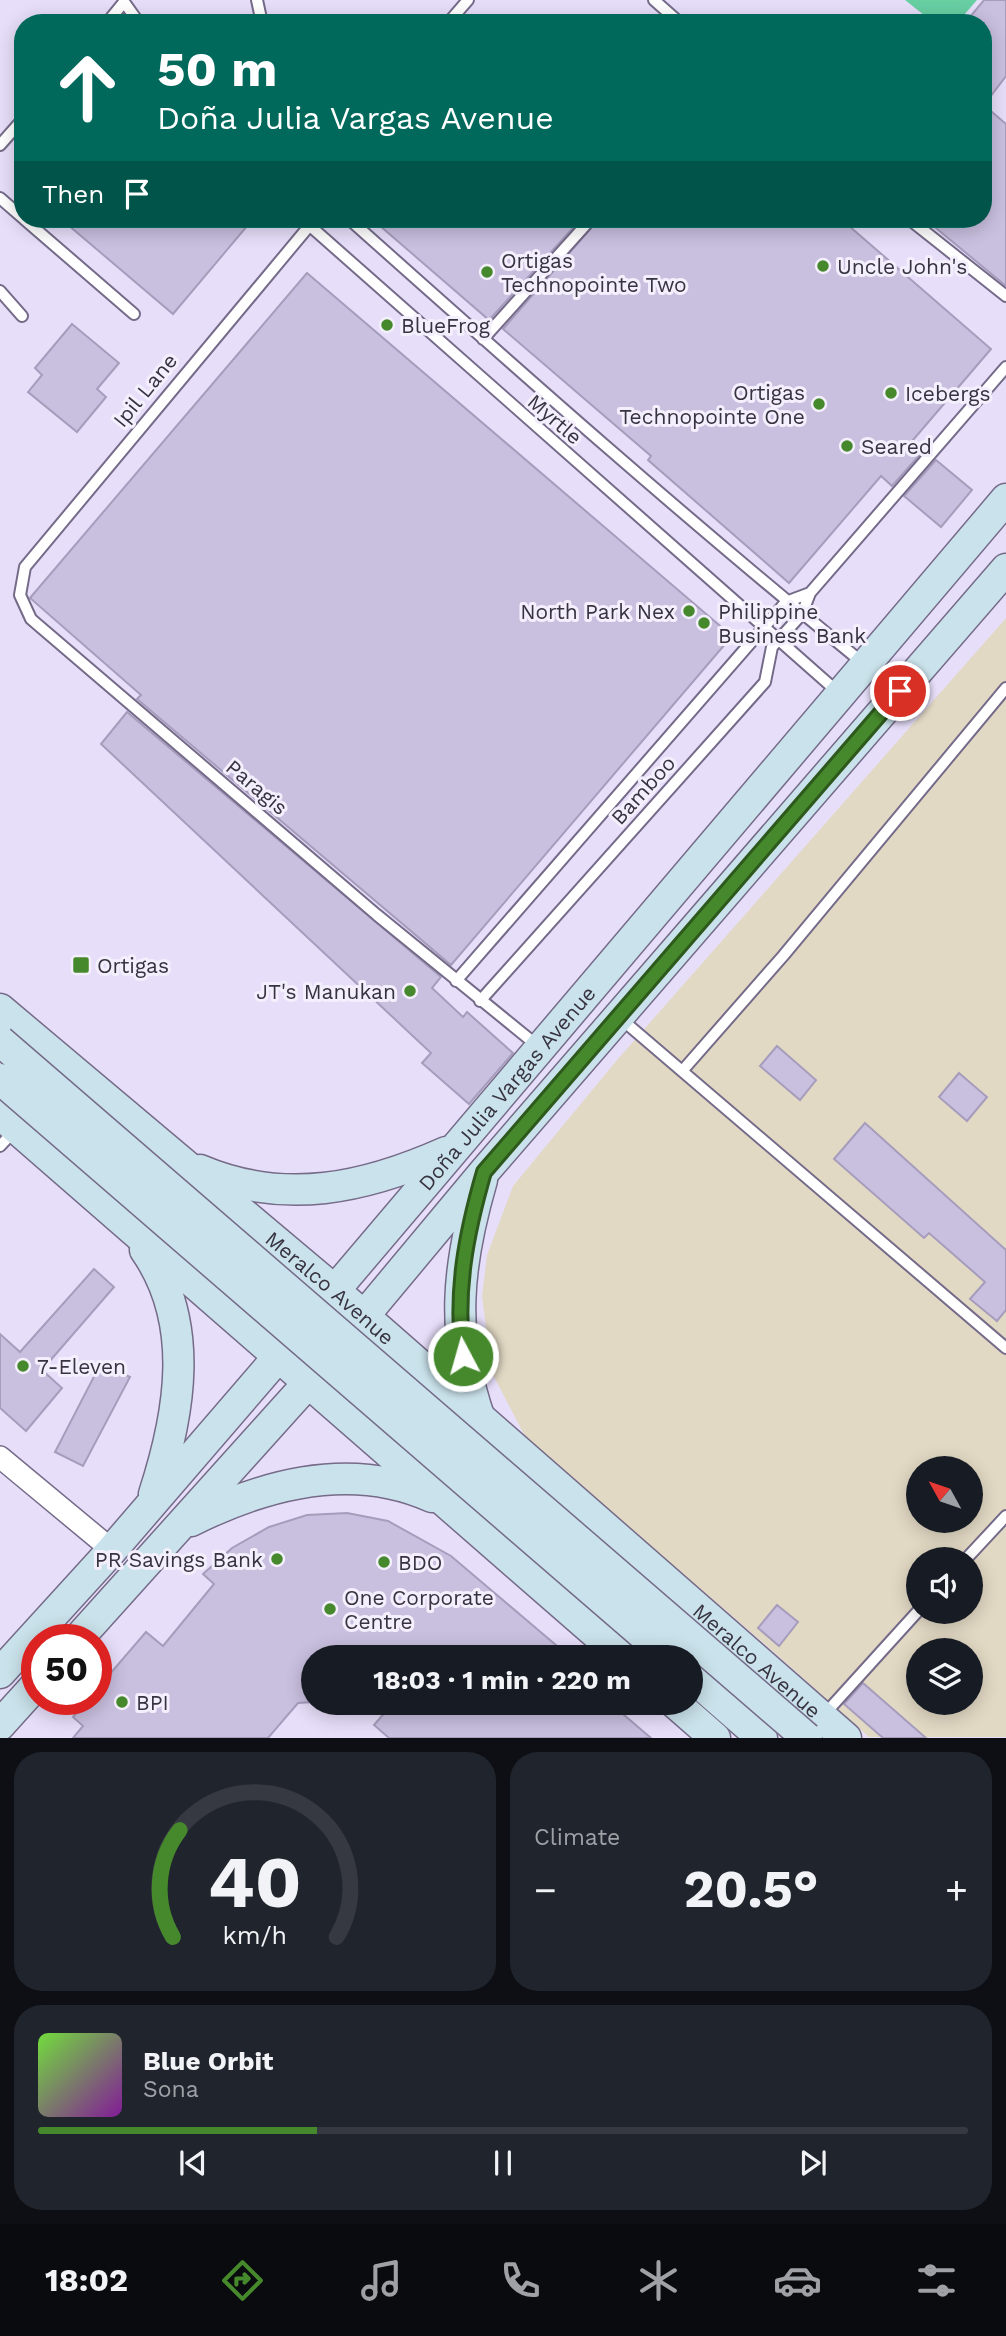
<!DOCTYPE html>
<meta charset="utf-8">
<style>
:root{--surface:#171b24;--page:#20242c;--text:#f1f3f6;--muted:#9ea1a6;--line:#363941;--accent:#46892c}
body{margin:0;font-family:"Work Sans",sans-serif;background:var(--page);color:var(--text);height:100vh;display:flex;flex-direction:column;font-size:26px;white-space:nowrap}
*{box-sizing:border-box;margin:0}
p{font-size:23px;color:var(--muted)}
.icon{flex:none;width:38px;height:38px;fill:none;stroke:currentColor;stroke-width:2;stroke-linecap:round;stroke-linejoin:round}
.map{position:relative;height:1738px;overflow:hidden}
.panel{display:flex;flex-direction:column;gap:14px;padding:14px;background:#0d0f14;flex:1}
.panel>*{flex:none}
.hud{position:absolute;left:14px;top:14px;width:978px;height:214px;border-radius:28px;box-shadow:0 4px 18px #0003;background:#00695c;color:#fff;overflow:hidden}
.needle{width:46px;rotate:310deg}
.controls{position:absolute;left:906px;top:1456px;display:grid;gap:14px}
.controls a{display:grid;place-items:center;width:77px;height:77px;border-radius:50%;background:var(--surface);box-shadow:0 4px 18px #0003;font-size:35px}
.speed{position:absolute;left:21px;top:1624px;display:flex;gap:14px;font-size:35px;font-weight:700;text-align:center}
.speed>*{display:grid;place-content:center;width:91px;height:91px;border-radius:50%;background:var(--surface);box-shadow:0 4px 18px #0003;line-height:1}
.speed .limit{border:10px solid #d22;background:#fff;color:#111}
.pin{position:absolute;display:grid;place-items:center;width:60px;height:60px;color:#fff;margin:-30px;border:4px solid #fff;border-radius:50%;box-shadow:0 2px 7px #0007}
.me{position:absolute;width:77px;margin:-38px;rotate:354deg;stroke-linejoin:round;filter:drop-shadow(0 0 5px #0008)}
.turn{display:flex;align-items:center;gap:24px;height:147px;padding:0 28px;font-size:32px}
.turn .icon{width:91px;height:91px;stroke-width:2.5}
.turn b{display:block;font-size:49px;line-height:60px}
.then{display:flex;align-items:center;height:66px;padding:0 28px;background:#0003;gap:14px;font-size:26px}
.big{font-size:52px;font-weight:700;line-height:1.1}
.panel .card{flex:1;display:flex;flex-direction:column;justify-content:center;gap:10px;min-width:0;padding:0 24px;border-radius:28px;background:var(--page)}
.panel .dial{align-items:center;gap:0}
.dial svg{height:182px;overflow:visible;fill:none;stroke:var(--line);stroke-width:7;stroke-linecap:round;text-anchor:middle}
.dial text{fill:var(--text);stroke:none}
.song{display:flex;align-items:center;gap:21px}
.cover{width:84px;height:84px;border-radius:10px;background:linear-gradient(135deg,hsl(100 70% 55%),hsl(290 70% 35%))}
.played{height:7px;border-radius:4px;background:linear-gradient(90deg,var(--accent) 30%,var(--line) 30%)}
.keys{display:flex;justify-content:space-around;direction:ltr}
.heat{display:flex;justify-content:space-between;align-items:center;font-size:38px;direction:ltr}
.panel .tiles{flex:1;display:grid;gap:14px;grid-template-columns:1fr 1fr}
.card:last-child{grid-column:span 2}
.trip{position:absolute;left:301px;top:1645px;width:402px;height:70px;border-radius:35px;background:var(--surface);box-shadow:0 4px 18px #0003;font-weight:700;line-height:70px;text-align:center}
.tabs{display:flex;height:112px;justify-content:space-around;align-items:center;background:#090b0e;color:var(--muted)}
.tabs .icon{width:49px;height:49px}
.tabs .current{color:var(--accent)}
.tabs b{font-size:32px;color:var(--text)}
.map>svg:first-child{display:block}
.industrial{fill:#e2d9c4;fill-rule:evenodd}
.green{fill:#68cfa3}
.building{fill:#c9bfdf;stroke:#a69cbc;stroke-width:2}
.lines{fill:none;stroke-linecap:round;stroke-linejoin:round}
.lane-casing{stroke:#756b89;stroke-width:14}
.street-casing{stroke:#756b89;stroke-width:24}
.secondary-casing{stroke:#756b89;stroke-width:33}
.lane{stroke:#fff;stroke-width:10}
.street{stroke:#fff;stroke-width:21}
.secondary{stroke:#cae2eb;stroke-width:30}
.secondary-bridge-casing{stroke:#756b89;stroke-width:33;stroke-linecap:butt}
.secondary-bridge{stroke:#cae2eb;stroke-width:30}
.route-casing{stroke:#2e591d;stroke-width:18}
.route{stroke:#46892c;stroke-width:12}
.poi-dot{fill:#46892c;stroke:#f3effc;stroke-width:2.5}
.labels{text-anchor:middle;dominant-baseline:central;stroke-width:6;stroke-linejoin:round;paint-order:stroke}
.poi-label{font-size:21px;fill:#373340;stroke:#f3effc;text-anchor:start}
.street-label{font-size:21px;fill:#373340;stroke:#f3effc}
</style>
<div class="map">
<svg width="1006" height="1738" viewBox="0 0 1006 1738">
<rect width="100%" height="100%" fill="#e7dffa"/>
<path class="industrial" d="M 1006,618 L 1006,1737 L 869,1737 L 768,1647 L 527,1440 L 492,1373 L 482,1296 L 487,1255 L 513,1186 L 617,1060 ZM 919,1468 L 971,1468 L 971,1521 L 919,1521 ZM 919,1559 L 971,1559 L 971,1612 L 919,1612 ZM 919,1650 L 971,1650 L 971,1703 L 919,1703 Z"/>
<path class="green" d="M 905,0 L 977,0 L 957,23 L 934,23 Z"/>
<path class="building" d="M 984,0 L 1006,0 L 1006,76 L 984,105 L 1006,124 L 1006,286 L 925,219 L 984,219 L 984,23 L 965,23 Z
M 61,219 L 253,219 L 173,314 Z
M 372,219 L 581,219 L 489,320 Z
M 599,219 L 841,219 L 991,349 L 913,440 L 924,450 L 892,486 L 881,476 L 789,583 L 648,460 L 651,456 L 503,329 Z
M 307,273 L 732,636 L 451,965 L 137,699 L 141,695 L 30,598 Z
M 72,324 L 119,363 L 97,389 L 106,397 L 77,432 L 28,392 L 42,375 L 35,368 Z
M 936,460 L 972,490 L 941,527 L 904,496 Z
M 127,712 L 441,977 L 432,988 L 463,1017 L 467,1012 L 513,1053 L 469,1104 L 422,1063 L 431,1053 L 101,744 Z
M 777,1046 L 816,1080 L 800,1100 L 760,1066 Z
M 959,1073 L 987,1097 L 967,1121 L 939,1097 Z
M 865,1123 L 1006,1250 L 1006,1310 L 997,1321 L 970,1299 L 985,1282 L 929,1233 L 924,1238 L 834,1159 Z
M 94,1269 L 114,1287 L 42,1370 L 62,1388 L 26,1431 L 0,1408 L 0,1334 L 20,1352 Z
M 101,1363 L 130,1377 L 83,1466 L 55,1452 Z
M 347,1513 L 388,1521 L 451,1556 L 570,1657 L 313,1657 L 313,1702 L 298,1703 L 268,1738 L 73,1738 L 83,1726 L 73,1717 L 88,1699 L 96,1699 L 96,1690 L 146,1632 L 163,1646 L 214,1584 L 203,1574 L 232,1548 L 269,1527 L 307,1515 Z
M 777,1605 L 798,1622 L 779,1646 L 758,1628 Z
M 863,1683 L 926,1738 L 883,1738 L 844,1704 Z
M 393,1703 L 610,1703 L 651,1738 L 389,1738 L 374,1725 Z"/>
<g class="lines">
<defs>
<path id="lane" d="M 257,0 L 262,23
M 654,0 L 680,23
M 107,23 L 124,2 L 139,23
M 448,23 L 468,0
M 0,145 L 23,119
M 0,198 L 23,218
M 24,219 L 134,314
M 307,219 L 309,225 L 840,694
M 315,219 L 25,567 L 20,595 L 31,619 L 377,915 L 539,1047
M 349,219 C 518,370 687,520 863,663
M 909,219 L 1006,296
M 0,291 L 22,316
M 483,339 L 591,219
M 456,981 L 786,602 L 810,593
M 480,1001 L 765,682 L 772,647 L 802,614 L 810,593 L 1006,367
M 620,1018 L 1006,1348
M 683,1070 L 783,956 L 1006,688
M 0,1146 L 15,1130
M 966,1559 L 1006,1516
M 822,1717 L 919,1610"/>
<path id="street" d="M 0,1457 L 112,1550"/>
<g id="secondary">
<path id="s1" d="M 0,1009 L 333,1289 L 846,1738"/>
<path d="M 0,1114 L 623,1657"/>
<path d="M 200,1170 C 285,1206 365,1188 446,1152"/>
<path d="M 145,1250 C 196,1323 180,1414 154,1494"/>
<path d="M 480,1419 C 450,1333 457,1266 482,1180"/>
<path d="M 191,1521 C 265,1484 352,1461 432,1497"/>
<path d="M 77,1640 L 309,1382 L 484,1172 L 1006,569"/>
<path id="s2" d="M 0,1673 L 112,1550 L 279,1356 L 1006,499"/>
<path d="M 691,1676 L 762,1738"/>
<path d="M 675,1703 L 715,1738"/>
<path d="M 0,1725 L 37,1684"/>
</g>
</defs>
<use href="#lane" class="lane-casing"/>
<use href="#street" class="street-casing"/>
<use href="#secondary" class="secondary-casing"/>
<use href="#lane" class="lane"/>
<use href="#street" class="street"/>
<use href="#secondary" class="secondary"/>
<defs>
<path id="secondary-bridge" d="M 0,1041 L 807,1738
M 0,1079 L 669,1657"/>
</defs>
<use href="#secondary-bridge" class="secondary-bridge-casing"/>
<use href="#secondary-bridge" class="secondary-bridge"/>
</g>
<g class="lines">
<defs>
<path id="route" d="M 463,1356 C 455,1291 466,1234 484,1172 L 900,691"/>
</defs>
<use href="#route" class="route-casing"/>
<use href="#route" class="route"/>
</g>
<g class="poi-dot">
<circle cx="823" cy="266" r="7"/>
<circle cx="487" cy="272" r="7"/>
<circle cx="387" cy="325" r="7"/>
<circle cx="891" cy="393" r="7"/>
<circle cx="819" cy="404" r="7"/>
<circle cx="847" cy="446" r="7"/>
<circle cx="689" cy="611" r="7"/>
<circle cx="704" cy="623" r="7"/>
<rect x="72" y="956" width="18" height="18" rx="3.5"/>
<circle cx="410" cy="991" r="7"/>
<circle cx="23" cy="1366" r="7"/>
<circle cx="277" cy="1559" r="7"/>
<circle cx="384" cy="1562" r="7"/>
<circle cx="330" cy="1609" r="7"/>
<circle cx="122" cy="1702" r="7"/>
</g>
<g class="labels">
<g class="poi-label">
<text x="501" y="260">Ortigas<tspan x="501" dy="24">Technopointe Two</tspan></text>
<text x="837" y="266">Uncle John's</text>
<text x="401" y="325">BlueFrog</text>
<text x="805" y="392" text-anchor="end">Ortigas<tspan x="805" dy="24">Technopointe One</tspan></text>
<text x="905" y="393">Icebergs</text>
<text x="861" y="446">Seared</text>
<text x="675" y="611" text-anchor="end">North Park Nex</text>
<text x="718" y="611">Philippine<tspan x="718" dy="24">Business Bank</tspan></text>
<text x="97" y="965">Ortigas</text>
<text x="396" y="991" text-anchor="end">JT's Manukan</text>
<text x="37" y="1366">7-Eleven</text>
<text x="263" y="1559" text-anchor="end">PR Savings Bank</text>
<text x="398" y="1562">BDO</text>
<text x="344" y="1597">One Corporate<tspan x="344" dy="24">Centre</tspan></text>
<text x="136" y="1702">BPI</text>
</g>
<g class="street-label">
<text transform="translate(145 390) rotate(-51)">Ipil Lane</text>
<text transform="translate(555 419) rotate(41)">Myrtle</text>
<text transform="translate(257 787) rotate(40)">Paragis</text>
<text transform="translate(643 790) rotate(-48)">Bamboo</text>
<text stroke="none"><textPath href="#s2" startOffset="774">Doña Julia Vargas Avenue</textPath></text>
<text stroke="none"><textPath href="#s1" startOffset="432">Meralco Avenue</textPath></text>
<text stroke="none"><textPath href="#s1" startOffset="999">Meralco Avenue</textPath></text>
</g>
</g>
</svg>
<div class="controls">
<a><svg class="needle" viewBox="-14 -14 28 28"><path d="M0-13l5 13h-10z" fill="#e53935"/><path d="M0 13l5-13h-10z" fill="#9ea1a6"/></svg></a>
<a><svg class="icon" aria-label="sound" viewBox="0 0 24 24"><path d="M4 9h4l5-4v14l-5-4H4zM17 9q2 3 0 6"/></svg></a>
<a><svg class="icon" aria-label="layers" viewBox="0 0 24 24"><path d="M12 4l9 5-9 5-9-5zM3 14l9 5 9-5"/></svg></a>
</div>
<div class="speed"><div class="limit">50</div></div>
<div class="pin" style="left:900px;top:691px;background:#d93025"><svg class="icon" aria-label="arrive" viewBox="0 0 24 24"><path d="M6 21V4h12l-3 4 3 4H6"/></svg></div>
<svg class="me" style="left:463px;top:1356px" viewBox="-20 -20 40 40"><circle r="17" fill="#46892c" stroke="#fff" stroke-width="3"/><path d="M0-11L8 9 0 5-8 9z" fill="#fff"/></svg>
<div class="trip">18:03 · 1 min · 220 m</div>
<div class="hud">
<div class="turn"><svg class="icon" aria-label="ahead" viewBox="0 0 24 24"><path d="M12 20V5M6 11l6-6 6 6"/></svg><div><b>50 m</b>Doña Julia Vargas Avenue</div></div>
<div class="then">Then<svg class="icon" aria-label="arrive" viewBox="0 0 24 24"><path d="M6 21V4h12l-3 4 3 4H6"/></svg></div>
</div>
</div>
<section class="panel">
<div class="tiles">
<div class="card dial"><svg viewBox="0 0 100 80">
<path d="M14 69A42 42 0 1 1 86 69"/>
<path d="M14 69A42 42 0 0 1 17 22" stroke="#46892c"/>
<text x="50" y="56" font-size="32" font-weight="700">40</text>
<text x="50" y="72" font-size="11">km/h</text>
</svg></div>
<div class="card"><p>Climate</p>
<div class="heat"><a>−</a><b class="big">20.5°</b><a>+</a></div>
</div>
<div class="card">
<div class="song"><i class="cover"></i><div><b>Blue Orbit</b><p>Sona</p></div></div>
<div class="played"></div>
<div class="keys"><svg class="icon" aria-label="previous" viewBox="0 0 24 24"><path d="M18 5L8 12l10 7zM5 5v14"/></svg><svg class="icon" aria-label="pause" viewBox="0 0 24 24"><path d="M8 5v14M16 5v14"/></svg><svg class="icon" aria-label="next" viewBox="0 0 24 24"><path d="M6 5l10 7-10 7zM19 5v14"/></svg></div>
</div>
</div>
</section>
<nav class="tabs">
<b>18:02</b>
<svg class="icon current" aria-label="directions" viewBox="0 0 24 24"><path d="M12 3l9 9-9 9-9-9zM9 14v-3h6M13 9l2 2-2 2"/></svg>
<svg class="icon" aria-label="music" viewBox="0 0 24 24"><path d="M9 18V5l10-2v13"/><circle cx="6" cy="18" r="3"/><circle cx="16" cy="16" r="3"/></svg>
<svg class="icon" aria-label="phone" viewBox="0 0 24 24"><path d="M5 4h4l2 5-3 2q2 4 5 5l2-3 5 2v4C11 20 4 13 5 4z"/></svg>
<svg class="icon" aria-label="climate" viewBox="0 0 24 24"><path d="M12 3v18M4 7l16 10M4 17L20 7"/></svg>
<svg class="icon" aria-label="car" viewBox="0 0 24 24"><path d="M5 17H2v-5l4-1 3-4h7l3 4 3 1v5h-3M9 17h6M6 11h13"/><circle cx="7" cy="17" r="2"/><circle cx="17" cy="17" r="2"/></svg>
<svg class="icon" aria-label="filters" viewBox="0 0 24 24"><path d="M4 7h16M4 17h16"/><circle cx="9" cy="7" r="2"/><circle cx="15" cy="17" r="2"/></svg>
</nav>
